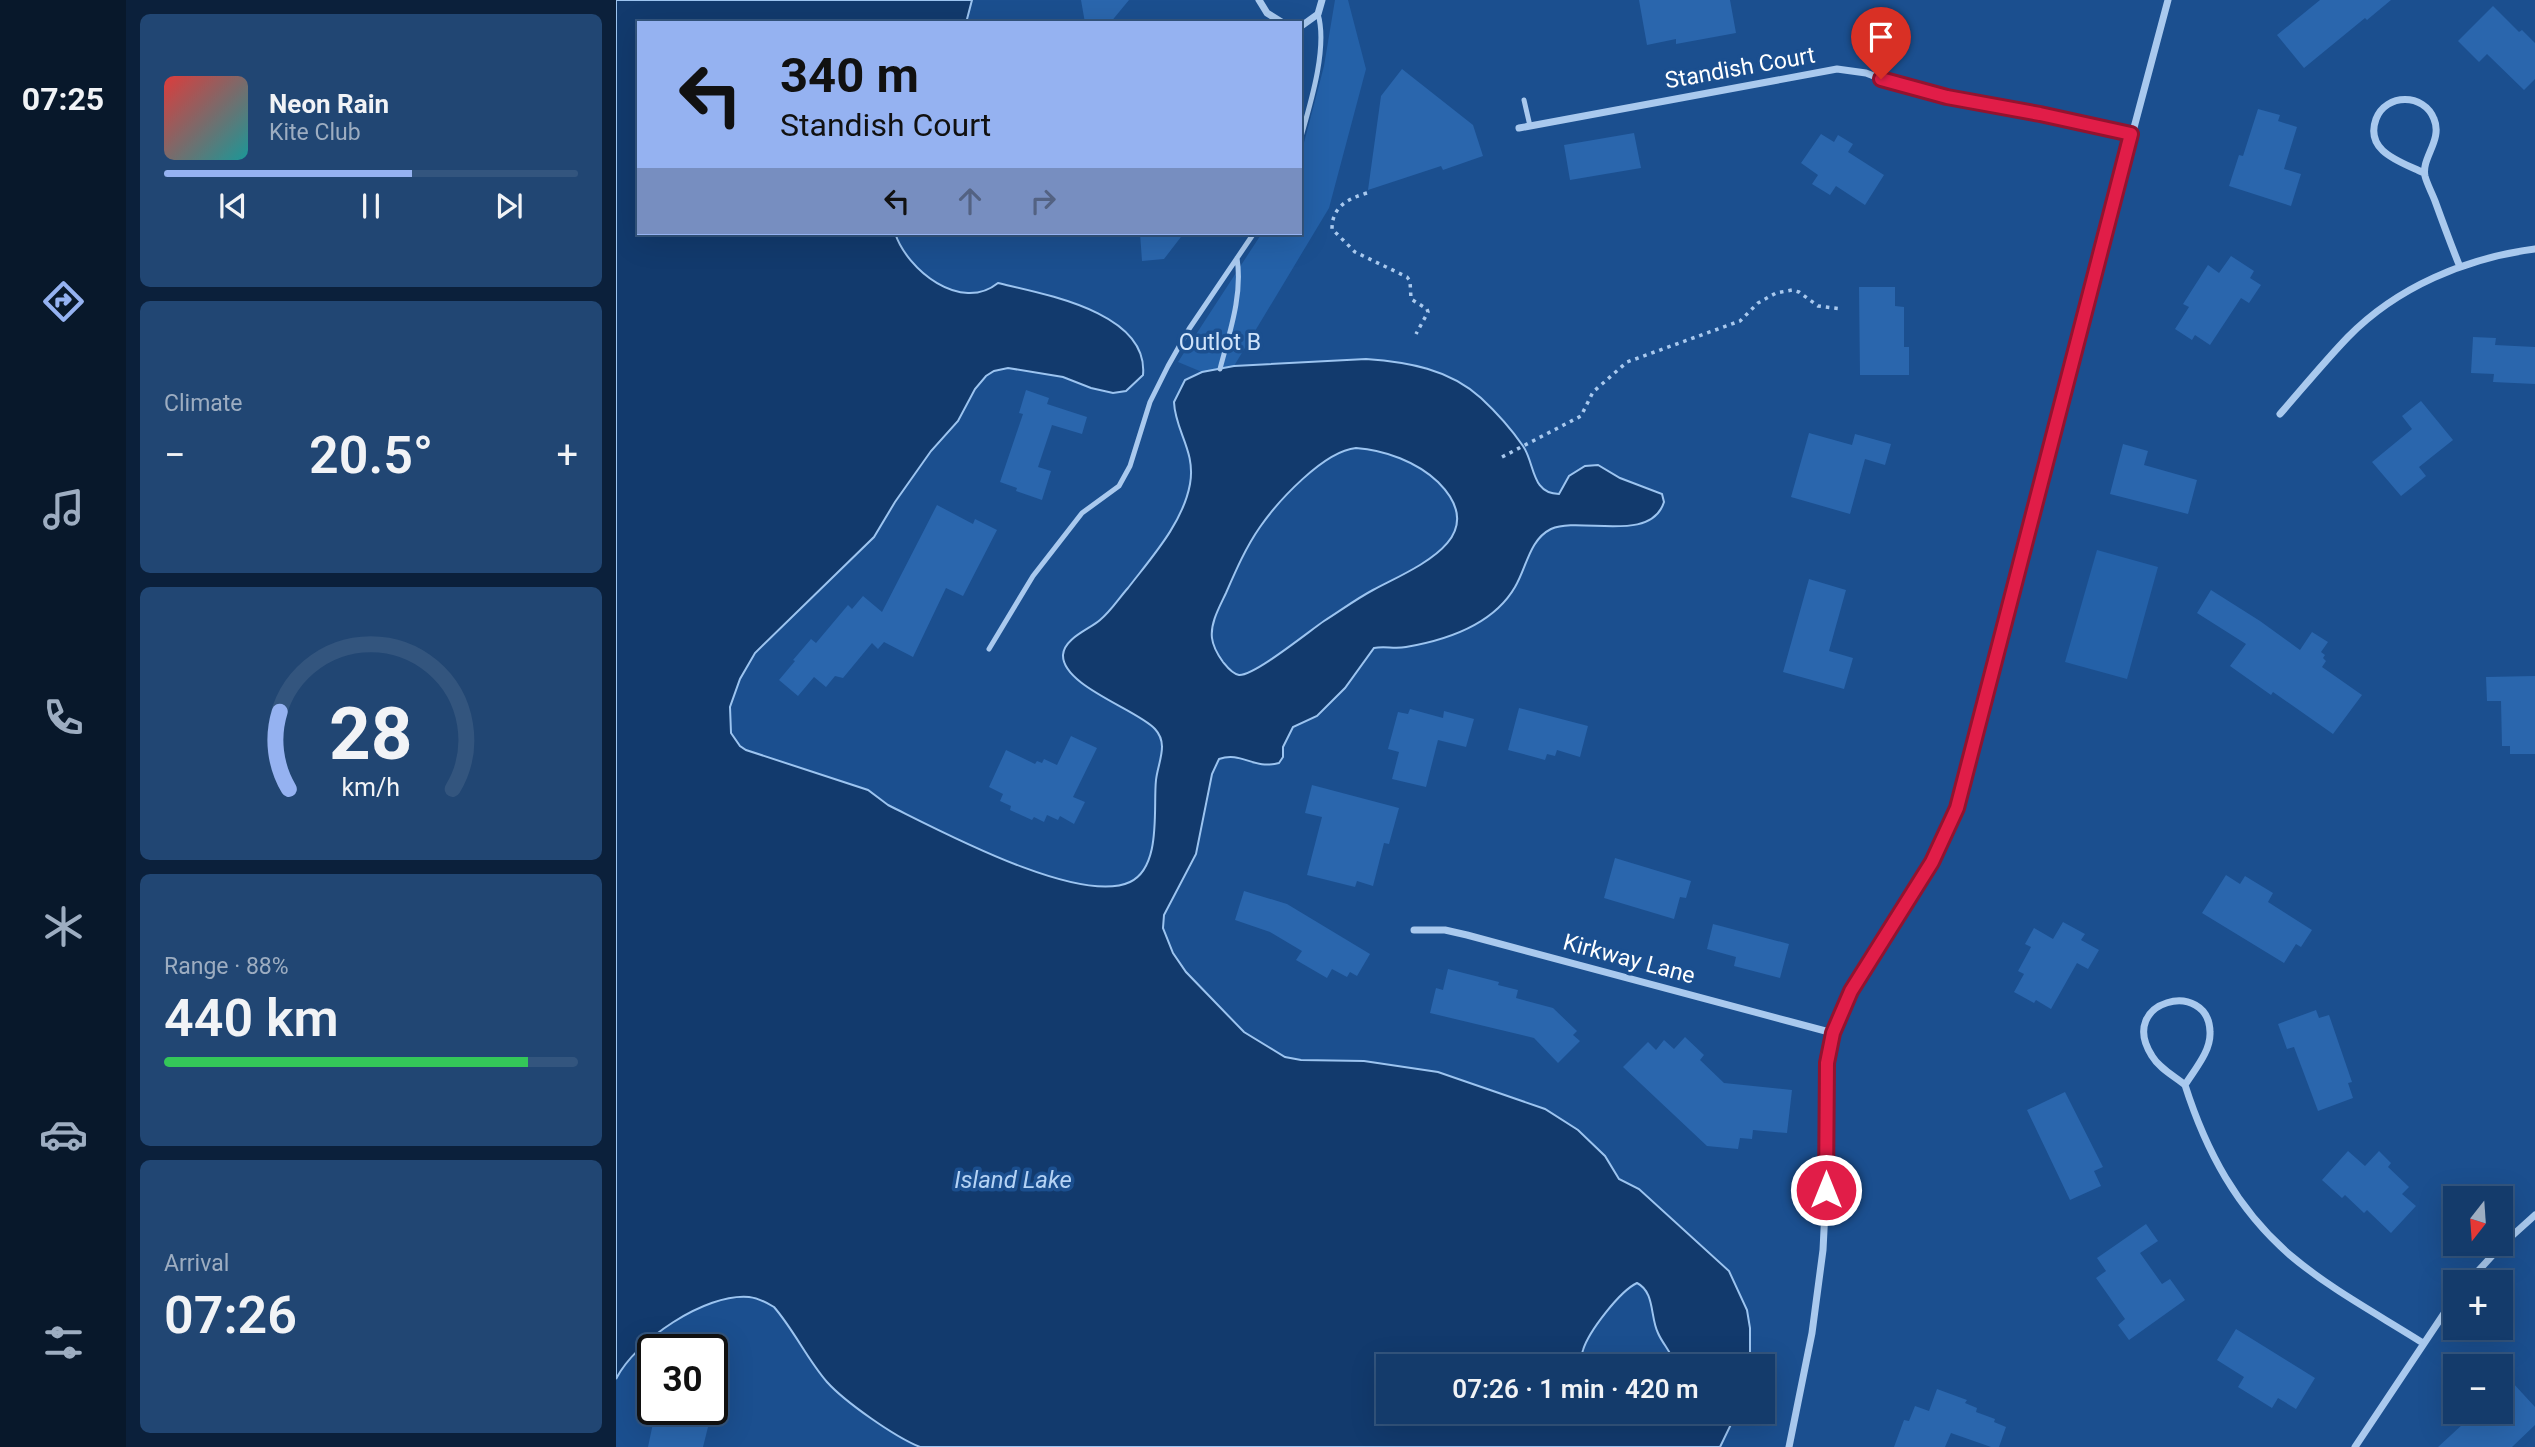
<!DOCTYPE html>
<meta charset="utf-8">
<style>
:root{--surface:#143b6b;--page:#214673;--text:#f1f3f6;--muted:#9dadc1;--line:#33557e;--accent:#95b2f1}
body{margin:0;font-family:Roboto,sans-serif;background:var(--page);color:var(--text);height:100vh;display:flex;flex-direction:column;font-size:26px;white-space:nowrap}
*{box-sizing:border-box;margin:0}
p{font-size:23px;color:var(--muted)}
.icon{flex:none;width:38px;height:38px;fill:none;stroke:currentColor;stroke-width:2;stroke-linecap:round;stroke-linejoin:round}
.map{position:relative;flex:1;overflow:hidden}
.side{display:flex;flex-direction:column;gap:14px;padding:14px;background:#0b203b;width:490px}
.side>*{flex:none}
.hud{position:absolute;left:21px;top:21px;width:665px;height:214px;border-radius:0px;box-shadow:0 7px 28px #0002,0 0 0 2px var(--line);background:#95b2f1;color:#111;overflow:hidden}
.needle{width:46px;rotate:197deg}
.controls{position:absolute;left:1827px;top:1186px;display:grid;gap:14px}
.controls a{display:grid;place-items:center;width:70px;height:70px;border-radius:0px;background:var(--surface);box-shadow:0 7px 28px #0002,0 0 0 2px var(--line);font-size:35px}
.speed{position:absolute;left:21px;top:1334px;display:flex;gap:14px;font-size:35px;font-weight:700;text-align:center}
.speed>*{display:grid;place-content:center;width:91px;height:91px;border-radius:50%;background:var(--surface);box-shadow:0 7px 28px #0002,0 0 0 2px var(--line);line-height:1}
.speed .limit{border:4px solid #111;border-radius:10px;background:#fff;color:#111}
.pin{position:absolute;display:grid;place-items:center;width:60px;height:60px;color:#fff;margin:-72px -30px;border-radius:50% 50% 50% 0;rotate:-45deg;box-shadow:0 0 7px #0007}
.pin .icon{rotate:45deg}
.me{position:absolute;width:77px;margin:-38px;rotate:0deg;stroke-linejoin:round;filter:drop-shadow(0 0 5px #0008)}
.turn{display:flex;align-items:center;gap:24px;height:147px;padding:0 28px;font-size:32px}
.turn .icon{width:91px;height:91px;stroke-width:2.5}
.turn b{display:block;font-size:49px;line-height:60px}
.lanes{display:flex;align-items:center;height:66px;padding:0 28px;background:#0003;justify-content:center;gap:35px;direction:ltr}
.lanes .off{opacity:.35}
.big{font-size:52px;font-weight:600;line-height:1.1}
.side .tile{flex:1;display:flex;flex-direction:column;justify-content:center;gap:10px;min-width:0;padding:0 24px;border-radius:10px;background:var(--page)}
.side .dial{align-items:center;gap:0}
.dial svg{height:182px;overflow:visible;fill:none;stroke:var(--line);stroke-width:7;stroke-linecap:round;text-anchor:middle}
.dial text{fill:var(--text);stroke:none}
.song{display:flex;align-items:center;gap:21px}
.cover{width:84px;height:84px;border-radius:10px;background:linear-gradient(135deg,hsl(0 70% 55%),hsl(180 70% 35%))}
.played{height:7px;border-radius:4px;background:linear-gradient(90deg,var(--accent) 60%,var(--line) 60%)}
.keys{display:flex;justify-content:space-around;direction:ltr}
.heat{display:flex;justify-content:space-between;align-items:center;font-size:38px;direction:ltr}
.charge{height:10px;border-radius:5px;background:linear-gradient(90deg,#34c759 88%,var(--line) 0)}
.trip{position:absolute;left:760px;top:1354px;width:399px;height:70px;border-radius:0px;background:var(--surface);box-shadow:0 7px 28px #0002,0 0 0 2px var(--line);font-weight:600;line-height:70px;text-align:center}
main{display:flex;flex:1;min-height:0}
.tab-bar{display:flex;flex-direction:column;width:126px;justify-content:space-around;align-items:center;background:#08182b;color:var(--muted)}
.tab-bar .icon{width:49px;height:49px}
.tab-bar .on{color:var(--accent)}
.tab-bar b{font-size:32px;color:var(--text)}
.map>svg:first-child{display:block}
.green{fill:#2461a8}
.water{fill:#123a6d;stroke:#9cc4f0;stroke-width:2;fill-rule:evenodd}
.building{fill:#2a66ad}
.lines{fill:none;stroke-linecap:round;stroke-linejoin:round}
.path{stroke:#a9c9ee;stroke-width:3.5;stroke-dasharray:3.5 5;stroke-linecap:butt}
.service{stroke:#a9c9ee;stroke-width:5}
.minor{stroke:#a9c9ee;stroke-width:7}
.route-casing{stroke:#92132f;stroke-width:18}
.route{stroke:#e11d48;stroke-width:12}
.labels{text-anchor:middle;dominant-baseline:central;stroke-width:7;stroke-linejoin:round;paint-order:stroke}
.street-label{font-size:23px;fill:#fff;stroke:#1b4f8f}
.park-label{font-size:23px;fill:#cfe3fa;stroke:#1b4f8f}
.water-label{font-size:24px;font-style:italic;fill:#b5d3f5;stroke:#1b4f8f}
</style>
<main>
<nav class="tab-bar">
<b>07:25</b>
<svg class="icon on" aria-label="directions" viewBox="0 0 24 24"><path d="M12 3l9 9-9 9-9-9zM9 14v-3h6M13 9l2 2-2 2"/></svg>
<svg class="icon" aria-label="music" viewBox="0 0 24 24"><path d="M9 18V5l10-2v13"/><circle cx="6" cy="18" r="3"/><circle cx="16" cy="16" r="3"/></svg>
<svg class="icon" aria-label="phone" viewBox="0 0 24 24"><path d="M5 4h4l2 5-3 2q2 4 5 5l2-3 5 2v4C11 20 4 13 5 4z"/></svg>
<svg class="icon" aria-label="climate" viewBox="0 0 24 24"><path d="M12 3v18M4 7l16 10M4 17L20 7"/></svg>
<svg class="icon" aria-label="car" viewBox="0 0 24 24"><path d="M5 17H2v-5l4-1 3-4h7l3 4 3 1v5h-3M9 17h6M6 11h13"/><circle cx="7" cy="17" r="2"/><circle cx="17" cy="17" r="2"/></svg>
<svg class="icon" aria-label="filters" viewBox="0 0 24 24"><path d="M4 7h16M4 17h16"/><circle cx="9" cy="7" r="2"/><circle cx="15" cy="17" r="2"/></svg>
</nav>
<section class="side">
<div class="tile">
<div class="song"><i class="cover"></i><div><b>Neon Rain</b><p>Kite Club</p></div></div>
<div class="played"></div>
<div class="keys"><svg class="icon" aria-label="previous" viewBox="0 0 24 24"><path d="M18 5L8 12l10 7zM5 5v14"/></svg><svg class="icon" aria-label="pause" viewBox="0 0 24 24"><path d="M8 5v14M16 5v14"/></svg><svg class="icon" aria-label="next" viewBox="0 0 24 24"><path d="M6 5l10 7-10 7zM19 5v14"/></svg></div>
</div>
<div class="tile"><p>Climate</p>
<div class="heat"><a>−</a><b class="big">20.5°</b><a>+</a></div>
</div>
<div class="tile dial"><svg viewBox="0 0 100 80">
<path d="M14 69A42 42 0 1 1 86 69"/>
<path d="M14 69A42 42 0 0 1 10 35" stroke="#95b2f1"/>
<text x="50" y="56" font-size="32" font-weight="700">28</text>
<text x="50" y="72" font-size="11">km/h</text>
</svg></div>
<div class="tile"><p>Range · 88%</p><b class="big">440 km</b><div class="charge"></div></div>
<div class="tile"><p>Arrival</p><b class="big">07:26</b></div>
</section>
<div class="map">
<svg width="1919" height="1447" viewBox="0 0 1919 1447">
<rect width="100%" height="100%" fill="#1b4f8f"/>
<path class="green" d="M 719,0 L 732,0 L 750,69 L 713,208 L 618,366 L 586,372 L 562,362 L 646,233 L 684,233 L 684,158 L 708,66 Z
M 1481,550 L 1542,567 L 1511,679 L 1449,662 Z"/>
<path class="water" d="M 0,0 L 356,0 L 350,23 L 23,23 L 23,233 L 279,233 C 291,270 345,313 382,283 C 427,294 533,312 527,375 L 510,391 L 497,393 L 475,388 L 447,377 L 392,368 L 378,371 L 370,376 L 359,389 L 342,421 L 315,451 L 279,502 L 258,537 L 139,653 L 124,679 L 114,707 L 115,733 L 124,746 L 130,750 L 252,790 L 272,805 C 321,829 463,906 514,882 C 546,867 537,807 540,780 C 542,762 553,744 539,729 C 522,710 446,686 447,655 C 448,638 474,629 484,620 C 495,611 503,598 512,588 C 535,558 567,523 574,484 C 580,451 559,431 558,402 L 569,380 L 586,372 L 618,366 L 750,359 C 792,362 833,369 865,398 C 879,411 896,430 907,446 C 919,463 915,494 943,494 L 953,476 L 969,466 L 982,465 L 1004,478 L 1046,494 L 1048,502 C 1035,544 964,516 935,529 C 913,540 911,567 899,587 C 877,625 831,640 790,647 C 779,649 768,646 758,648 L 729,688 L 701,716 L 677,727 L 667,747 L 667,757 L 663,763 C 637,770 626,751 603,759 L 596,774 L 580,854 L 548,915 L 547,928 L 557,953 L 570,972 L 628,1032 L 669,1057 L 685,1060 L 748,1061 L 822,1072 L 929,1109 L 962,1130 L 989,1156 L 1003,1179 L 1023,1189 L 1113,1271 L 1131,1310 L 1134,1328 L 1134,1367 L 1059,1367 C 1057,1353 1047,1345 1042,1333 C 1034,1317 1039,1292 1021,1283 C 1004,1291 973,1331 967,1350 C 965,1355 965,1361 966,1367 L 772,1367 L 772,1412 L 1121,1412 L 1104,1447 L 304,1447 C 279,1437 229,1402 211,1382 C 191,1359 178,1330 158,1307 C 150,1302 142,1298 133,1297 C 89,1293 19,1341 0,1379 ZM 740,448 C 769,450 801,462 822,482 C 878,538 798,568 757,590 C 740,599 724,611 708,621 C 692,632 638,676 623,675 C 616,674 611,667 607,662 C 602,655 597,647 596,638 C 594,623 604,606 610,593 C 620,570 630,547 644,527 C 662,501 708,451 740,448 Z"/>
<path class="building" d="M 465,0 L 513,0 L 494,23 L 469,23 Z
M 1023,0 L 1114,0 L 1120,33 L 1060,44 L 1060,39 L 1031,45 Z
M 1704,0 L 1775,0 L 1751,20 L 1749,18 L 1688,68 L 1661,35 Z
M 1877,6 L 1903,32 L 1906,30 L 1919,43 L 1919,79 L 1908,90 L 1871,54 L 1863,62 L 1842,41 Z
M 786,69 L 857,125 L 867,156 L 827,170 L 825,166 L 752,190 L 765,96 Z
M 1642,109 L 1664,115 L 1662,121 L 1681,127 L 1668,169 L 1685,174 L 1675,206 L 1613,186 L 1623,155 L 1627,156 Z
M 1018,133 L 1025,168 L 954,180 L 948,145 Z
M 1205,134 L 1218,142 L 1222,135 L 1237,144 L 1232,152 L 1268,175 L 1249,205 L 1220,186 L 1214,195 L 1196,184 L 1202,175 L 1185,163 Z
M 524,233 L 568,233 L 548,259 L 526,261 Z
M 1615,256 L 1638,271 L 1634,278 L 1645,285 L 1633,303 L 1625,298 L 1594,345 L 1579,335 L 1576,340 L 1559,329 L 1573,307 L 1567,304 L 1592,265 L 1603,273 Z
M 1243,287 L 1279,287 L 1279,306 L 1288,307 L 1288,347 L 1293,347 L 1293,375 L 1244,375 Z
M 1857,337 L 1880,338 L 1879,345 L 1919,347 L 1919,384 L 1877,382 L 1878,374 L 1855,373 Z
M 410,390 L 433,398 L 431,404 L 471,417 L 466,434 L 436,425 L 422,467 L 435,471 L 426,500 L 400,491 L 401,488 L 384,482 L 407,414 L 403,413 Z
M 1805,401 L 1837,440 L 1803,467 L 1810,476 L 1785,496 L 1756,462 L 1796,429 L 1786,416 Z
M 1193,433 L 1236,445 L 1239,434 L 1275,444 L 1269,465 L 1249,459 L 1234,514 L 1175,497 Z
M 1507,444 L 1532,451 L 1528,465 L 1581,480 L 1572,514 L 1494,494 Z
M 321,505 L 357,524 L 359,519 L 381,530 L 347,596 L 330,588 L 297,657 L 268,642 L 262,649 L 256,643 L 227,678 L 219,676 L 210,687 L 198,677 L 182,696 L 163,680 L 179,661 L 177,660 L 195,639 L 200,643 L 232,605 L 236,609 L 247,596 L 266,612 Z
M 1193,579 L 1230,590 L 1213,651 L 1237,658 L 1228,689 L 1167,672 Z
M 1595,590 L 1644,621 L 1684,650 L 1696,632 L 1712,642 L 1705,652 L 1709,655 L 1707,658 L 1710,661 L 1706,667 L 1746,695 L 1717,734 L 1657,692 L 1655,695 L 1614,666 L 1630,644 L 1581,613 Z
M 1919,676 L 1919,754 L 1894,754 L 1894,746 L 1886,746 L 1885,701 L 1871,701 L 1870,677 Z
M 903,708 L 972,726 L 964,757 L 941,750 L 939,756 L 931,754 L 929,760 L 892,750 Z
M 794,709 L 827,718 L 828,711 L 858,719 L 850,747 L 822,740 L 810,787 L 776,779 L 783,752 L 772,749 L 782,712 L 792,714 Z
M 455,736 L 481,748 L 457,797 L 469,802 L 458,824 L 444,816 L 442,820 L 431,815 L 428,822 L 418,817 L 416,820 L 394,810 L 395,806 L 384,801 L 387,794 L 373,787 L 390,750 L 419,764 L 421,761 L 426,763 L 428,759 L 441,765 Z
M 696,785 L 783,808 L 773,844 L 768,843 L 757,886 L 741,881 L 739,887 L 691,875 L 706,817 L 689,813 Z
M 999,858 L 1075,881 L 1070,898 L 1064,897 L 1058,919 L 988,898 Z
M 1610,875 L 1624,884 L 1629,876 L 1657,893 L 1652,902 L 1696,930 L 1685,947 L 1680,944 L 1668,963 L 1586,913 Z
M 628,891 L 671,904 L 754,954 L 741,976 L 734,972 L 731,977 L 716,969 L 711,978 L 680,960 L 686,951 L 654,932 L 619,920 Z
M 1447,922 L 1469,934 L 1465,940 L 1483,950 L 1472,969 L 1461,963 L 1435,1009 L 1420,1000 L 1418,1003 L 1398,992 L 1408,974 L 1402,971 L 1415,947 L 1409,944 L 1418,928 L 1437,939 Z
M 1097,924 L 1173,944 L 1164,978 L 1118,966 L 1120,957 L 1091,949 Z
M 832,969 L 883,982 L 882,985 L 902,990 L 900,998 L 937,1008 L 961,1031 L 957,1035 L 964,1041 L 942,1063 L 918,1038 L 814,1013 L 820,988 L 827,990 Z
M 1700,1010 L 1703,1018 L 1713,1015 L 1736,1082 L 1732,1083 L 1737,1098 L 1702,1111 L 1678,1047 L 1671,1049 L 1662,1024 Z
M 1069,1037 L 1088,1055 L 1084,1060 L 1108,1083 L 1176,1090 L 1171,1133 L 1137,1130 L 1136,1139 L 1124,1138 L 1122,1149 L 1091,1146 L 1007,1067 L 1032,1042 L 1040,1050 L 1048,1040 L 1058,1049 Z
M 1449,1092 L 1487,1167 L 1478,1171 L 1485,1186 L 1454,1200 L 1411,1110 Z
M 1732,1151 L 1749,1166 L 1763,1151 L 1775,1163 L 1772,1167 L 1793,1187 L 1786,1194 L 1800,1206 L 1775,1233 L 1751,1210 L 1748,1213 L 1729,1195 L 1726,1198 L 1706,1180 Z
M 1530,1224 L 1542,1241 L 1524,1253 L 1546,1284 L 1554,1279 L 1569,1300 L 1513,1340 L 1502,1325 L 1509,1319 L 1480,1278 L 1490,1271 L 1481,1258 Z
M 1620,1329 L 1699,1378 L 1680,1409 L 1662,1398 L 1656,1408 L 1622,1387 L 1628,1377 L 1601,1360 Z
M 1885,1370 L 1919,1407 L 1919,1425 L 1896,1447 L 1822,1447 L 1860,1412 L 1885,1412 Z
M 1321,1389 L 1351,1400 L 1349,1403 L 1361,1408 L 1360,1412 L 1379,1419 L 1378,1422 L 1390,1427 L 1383,1447 L 1375,1447 L 1335,1433 L 1329,1447 L 1278,1447 L 1288,1420 L 1293,1421 L 1299,1406 L 1313,1411 Z
M 40,1409 L 50,1409 L 94,1419 L 87,1447 L 32,1447 Z"/>
<g class="lines">
<path class="path" d="M 751,193 C 731,199 716,207 716,229 L 739,252 L 791,277 L 794,281 L 795,299 L 811,309 L 812,312 L 800,334
M 886,457 L 965,416 L 977,392 L 1011,362 L 1124,321 L 1142,303 L 1160,293 L 1176,290 L 1183,292 L 1202,306 L 1226,309"/>
<path class="service" d="M 908,100 L 914,126
M 684,140 C 694,105 712,48 702,14
M 604,369 C 613,334 627,295 621,258
M 373,649 L 417,576 L 466,513 L 503,486 L 514,466 L 534,402 L 552,366 L 573,329 L 638,233"/>
<path class="minor" d="M 643,0 L 651,13 L 667,23
M 684,27 L 702,14 L 706,0
M 903,128 L 1221,69 L 1250,73 L 1281,85 L 1331,97 L 1424,114 L 1515,134
M 1808,173 C 1786,162 1748,152 1760,119 C 1770,93 1808,93 1818,119 C 1827,140 1805,158 1809,176 C 1811,184 1816,193 1819,201 C 1827,223 1835,245 1844,267
M 1664,414 C 1686,389 1708,362 1732,337 C 1781,287 1850,258 1919,249
M 798,930 L 829,930 L 851,935 L 1217,1033
M 1569,1085 C 1558,1076 1543,1068 1536,1056 C 1500,1000 1593,978 1594,1032 C 1595,1051 1579,1069 1569,1085 C 1590,1151 1621,1209 1674,1255 C 1714,1289 1763,1315 1807,1343
M 1851,1283 L 1887,1244 L 1919,1215
M 1173,1447 L 1196,1333 L 1207,1250 L 1210,1190 L 1211,1063 L 1217,1033 L 1235,991 L 1316,862 L 1341,808 L 1363,729 L 1427,469 L 1552,0
M 1739,1447 L 1839,1297"/>
</g>
<g class="lines">
<defs>
<path id="route" d="M 1210,1190 L 1211,1063 L 1217,1033 L 1235,991 L 1316,862 L 1341,808 L 1515,134 L 1424,114 L 1331,97 L 1265,79"/>
</defs>
<use href="#route" class="route-casing"/>
<use href="#route" class="route"/>
</g>
<g class="labels">
<g class="street-label">
<text transform="translate(1124 68) rotate(-10)">Standish Court</text>
<text transform="translate(1013 959) rotate(15)">Kirkway Lane</text>
</g>
<g class="park-label">
<text x="604" y="342">Outlot B</text>
</g>
<g class="water-label">
<text x="397" y="1180">Island Lake</text>
</g>
</g>
</svg>
<div class="controls">
<a><svg class="needle" viewBox="-14 -14 28 28"><path d="M0-13l5 13h-10z" fill="#e53935"/><path d="M0 13l5-13h-10z" fill="#9dadc1"/></svg></a>
<a>+</a>
<a>−</a>
</div>
<div class="speed"><div class="limit">30</div></div>
<div class="pin" style="left:1265px;top:79px;background:#d93025"><svg class="icon" aria-label="arrive" viewBox="0 0 24 24"><path d="M6 21V4h12l-3 4 3 4H6"/></svg></div>
<svg class="me" style="left:1210px;top:1190px" viewBox="-20 -20 40 40"><circle r="17" fill="#e11d48" stroke="#fff" stroke-width="3"/><path d="M0-11L8 9 0 5-8 9z" fill="#fff"/></svg>
<div class="trip">07:26 · 1 min · 420 m</div>
<div class="hud">
<div class="turn"><svg class="icon" aria-label="left" viewBox="0 0 24 24"><path d="M17 20v-9H6M10 6l-5 5 5 5"/></svg><div><b>340 m</b>Standish Court</div></div>
<div class="lanes"><svg class="icon" aria-label="left" viewBox="0 0 24 24"><path d="M17 20v-9H6M10 6l-5 5 5 5"/></svg><svg class="icon off" aria-label="ahead" viewBox="0 0 24 24"><path d="M12 20V5M6 11l6-6 6 6"/></svg><svg class="icon off" aria-label="right" viewBox="0 0 24 24"><path d="M7 20v-9h11M14 6l5 5-5 5"/></svg></div>
</div>
</div>
</main>
